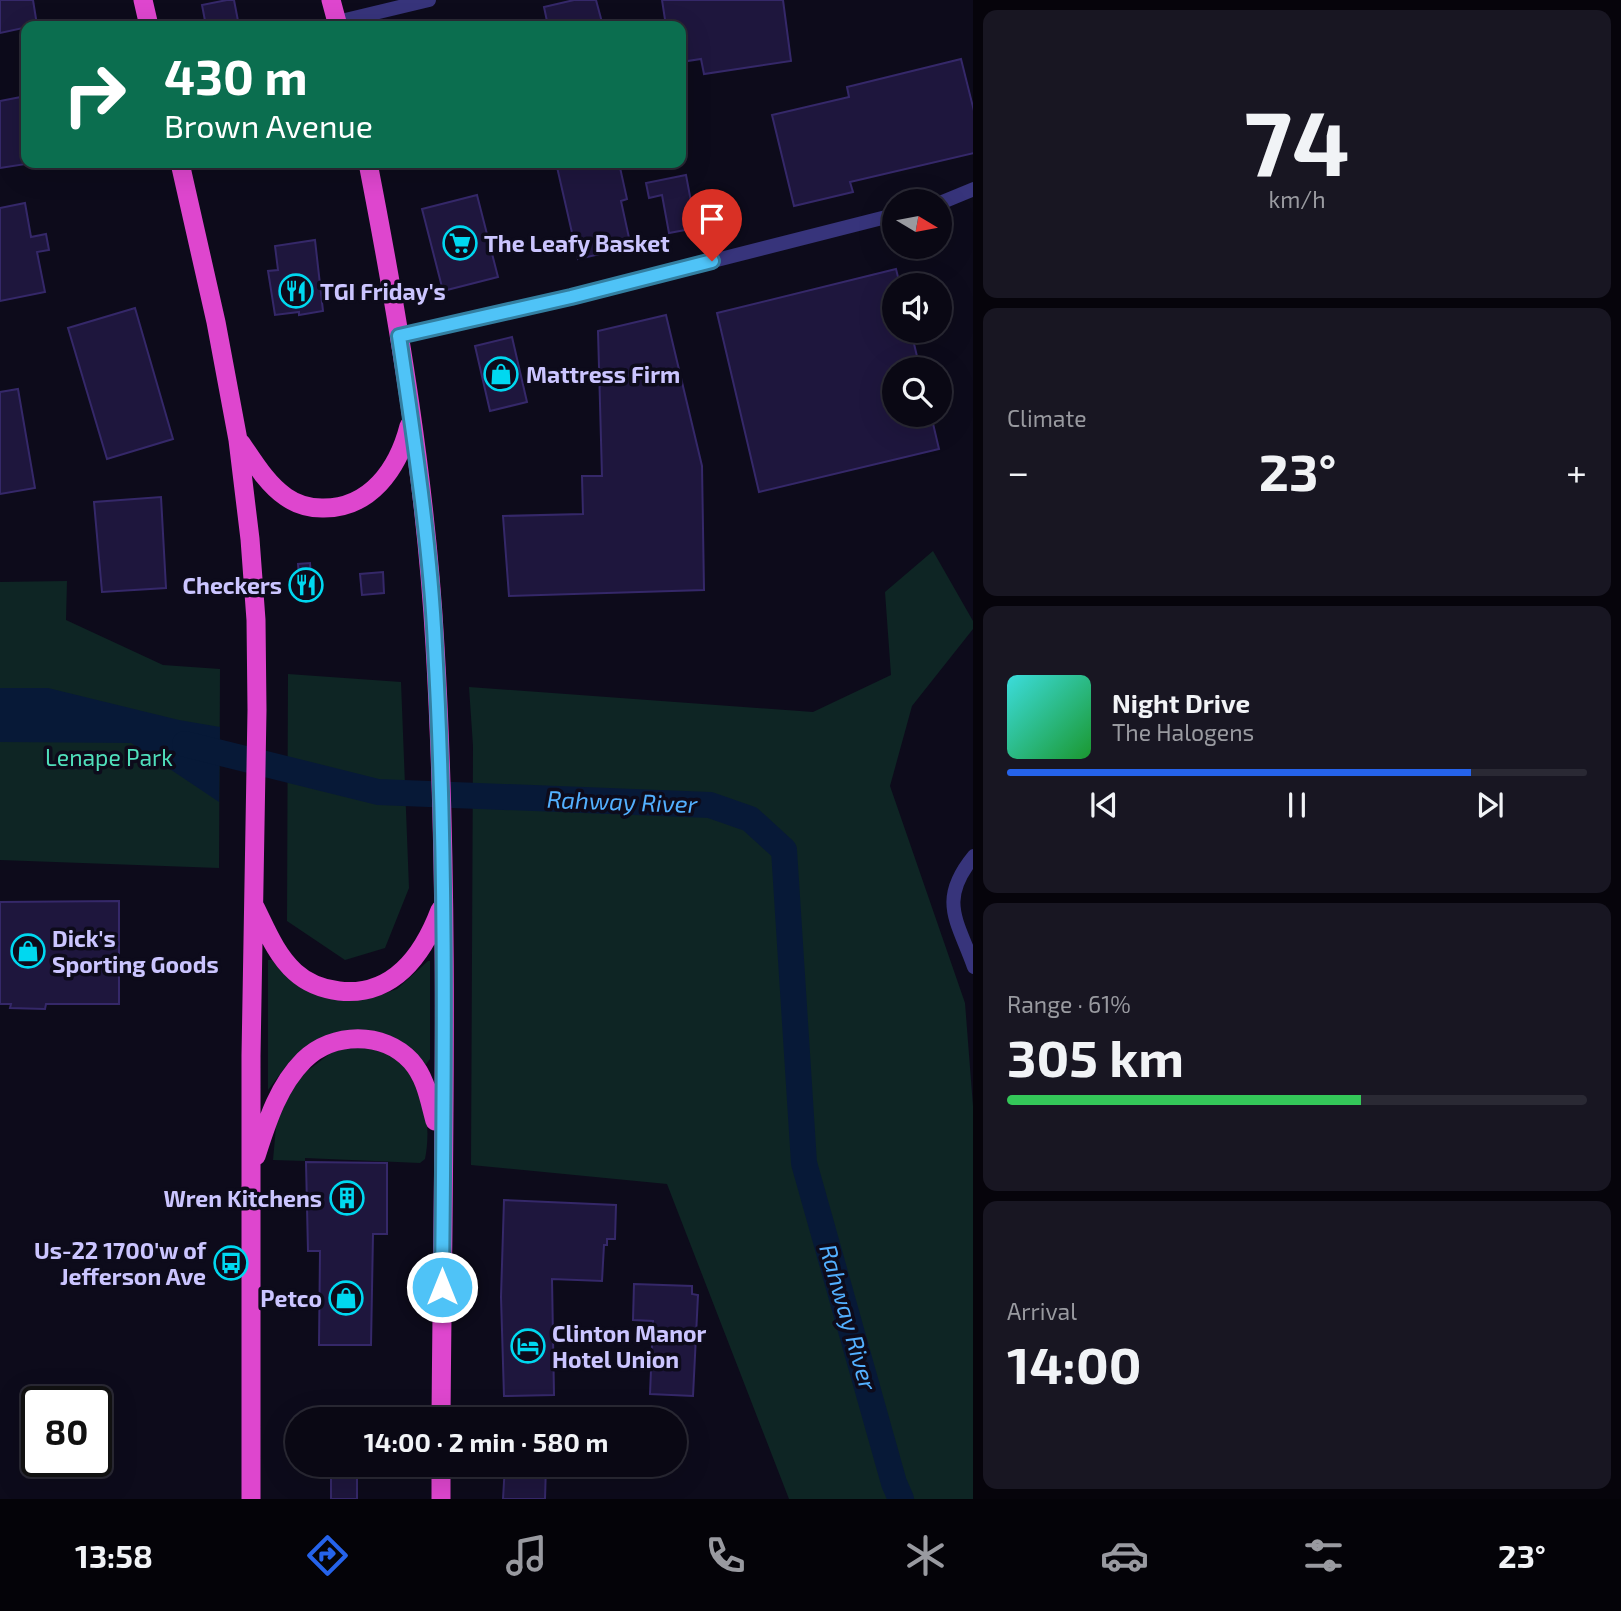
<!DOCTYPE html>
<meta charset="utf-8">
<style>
:root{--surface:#0a0814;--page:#181622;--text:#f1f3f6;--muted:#999aa0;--line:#2a2934;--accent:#2563eb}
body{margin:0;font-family:"Exo 2",sans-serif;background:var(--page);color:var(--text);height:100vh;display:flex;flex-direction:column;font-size:26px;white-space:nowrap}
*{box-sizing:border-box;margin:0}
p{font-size:23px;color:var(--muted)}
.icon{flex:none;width:38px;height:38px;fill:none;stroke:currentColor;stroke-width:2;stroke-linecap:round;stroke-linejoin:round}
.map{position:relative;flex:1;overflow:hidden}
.details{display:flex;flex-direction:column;gap:10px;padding:10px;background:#06040b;width:648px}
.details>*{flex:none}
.hud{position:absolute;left:21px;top:21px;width:665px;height:147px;border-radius:14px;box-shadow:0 7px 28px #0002,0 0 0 2px var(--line);background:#0b6e4f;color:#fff;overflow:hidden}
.needle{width:46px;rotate:100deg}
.tools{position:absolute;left:882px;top:189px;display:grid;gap:14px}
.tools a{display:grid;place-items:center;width:70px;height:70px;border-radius:50%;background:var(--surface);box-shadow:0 7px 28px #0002,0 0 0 2px var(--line);font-size:35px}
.speed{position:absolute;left:21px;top:1386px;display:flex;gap:14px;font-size:35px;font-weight:700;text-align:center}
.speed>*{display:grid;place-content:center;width:91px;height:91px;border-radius:50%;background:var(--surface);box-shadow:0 7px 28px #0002,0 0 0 2px var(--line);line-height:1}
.speed .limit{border:4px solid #111;border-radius:10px;background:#fff;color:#111}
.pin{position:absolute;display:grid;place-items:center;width:60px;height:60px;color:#fff;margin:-72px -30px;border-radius:50% 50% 50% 0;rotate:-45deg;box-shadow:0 0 7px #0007}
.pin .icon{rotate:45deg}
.me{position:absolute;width:77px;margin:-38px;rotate:0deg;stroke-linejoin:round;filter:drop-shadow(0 0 5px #0008)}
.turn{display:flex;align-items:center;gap:24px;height:147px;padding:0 28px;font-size:32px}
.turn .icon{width:91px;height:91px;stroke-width:2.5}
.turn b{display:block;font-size:49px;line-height:60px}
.big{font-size:52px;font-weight:700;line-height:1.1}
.details .widget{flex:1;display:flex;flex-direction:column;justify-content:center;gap:10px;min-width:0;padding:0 24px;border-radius:14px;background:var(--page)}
.details .dial{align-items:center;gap:0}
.dial b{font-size:91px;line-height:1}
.song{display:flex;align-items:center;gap:21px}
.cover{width:84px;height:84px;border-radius:10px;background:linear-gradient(135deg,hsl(180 70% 55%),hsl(130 70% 35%))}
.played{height:7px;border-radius:4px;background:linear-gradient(90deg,var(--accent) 80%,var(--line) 80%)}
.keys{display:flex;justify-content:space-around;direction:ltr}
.heat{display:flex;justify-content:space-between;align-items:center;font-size:38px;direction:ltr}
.charge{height:10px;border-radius:5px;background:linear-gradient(90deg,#34c759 61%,var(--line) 0)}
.trip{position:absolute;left:285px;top:1407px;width:402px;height:70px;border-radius:35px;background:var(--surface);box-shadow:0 7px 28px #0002,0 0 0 2px var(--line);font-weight:700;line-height:70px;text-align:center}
.tabs{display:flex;height:112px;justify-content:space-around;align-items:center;background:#040308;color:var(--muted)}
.tabs .icon{width:49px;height:49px}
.tabs .selected{color:var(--accent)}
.tabs b{font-size:32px;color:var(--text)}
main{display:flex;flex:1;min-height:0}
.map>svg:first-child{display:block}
.green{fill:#0e2524}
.water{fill:#071937}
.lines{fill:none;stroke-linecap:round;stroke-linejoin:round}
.river{stroke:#071937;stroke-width:26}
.building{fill:#1e163d;stroke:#352869;stroke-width:2}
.minor{stroke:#37347b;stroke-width:14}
.trunk{stroke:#de46ce;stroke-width:19}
.route-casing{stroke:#337fa1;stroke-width:18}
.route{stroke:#4fc3f7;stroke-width:12}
.labels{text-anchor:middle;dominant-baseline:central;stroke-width:7;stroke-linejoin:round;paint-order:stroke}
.poi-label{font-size:23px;font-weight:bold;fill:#cbc5ff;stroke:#0d0b1b;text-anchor:start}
.park-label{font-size:23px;fill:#50dfbb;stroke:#0d0b1b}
.water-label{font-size:24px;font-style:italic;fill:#53b0ff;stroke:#0d0b1b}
</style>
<main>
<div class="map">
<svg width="974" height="1499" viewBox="0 0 974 1499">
<rect width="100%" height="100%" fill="#0d0b1b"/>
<path class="green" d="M 933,551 L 973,621 L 973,629 L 912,706 L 890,786 L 965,1003 L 974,1119 L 973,1499 L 789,1499 L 667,1184 L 471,1165 L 473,746 L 469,687 L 813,712 L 891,675 L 885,592 Z
M 67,581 L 66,620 L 163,665 L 220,669 L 219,868 L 0,860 L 0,582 Z
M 288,674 L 401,682 L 409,888 L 385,948 L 345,960 L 287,921 Z
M 268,960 L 272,960 L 288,978 L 375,997 L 397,989 L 428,961 L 430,961 L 430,1059 L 424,1067 L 402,1042 L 306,1048 L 290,1061 L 268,1090 Z
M 366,1047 C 374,1050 385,1052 392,1056 C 425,1076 432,1125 425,1159 L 420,1163 L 305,1158 L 305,1161 L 273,1160 L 277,1116 L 299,1077 L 331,1053 L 343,1049 Z"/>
<path class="water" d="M 0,688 L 48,688 L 179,720 L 220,727 L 219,802 L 131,743 L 0,742 Z"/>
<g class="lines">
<path class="river" d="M 185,744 L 378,792 L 710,805 L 750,819 L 784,850 L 804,1163 L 894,1483 L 901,1499"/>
</g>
<path class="building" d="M 0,0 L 33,0 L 37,25 L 0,33 Z
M 227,0 L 234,0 L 239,26 L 206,26 L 202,5 Z
M 574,0 L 596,0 L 603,26 L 548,26 L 544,7 Z
M 662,0 L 783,0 L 791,61 L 704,74 L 701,59 L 681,62 L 681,26 L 666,26 Z
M 961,59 L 974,111 L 974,153 L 850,182 L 853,192 L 794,206 L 772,115 L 849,97 L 847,87 Z
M 26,96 L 26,164 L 0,168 L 0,101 Z
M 578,163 L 619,163 L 627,199 L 621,201 L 631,247 L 578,259 L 557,167 Z
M 686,175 L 696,228 L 669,233 L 662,195 L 649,198 L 646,183 Z
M 477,195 L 498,277 L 443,291 L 422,209 Z
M 25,203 L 31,237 L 46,234 L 49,250 L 37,252 L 45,292 L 0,301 L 0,208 Z
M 315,240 L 323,311 L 299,315 L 299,312 L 275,315 L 268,271 L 278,270 L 275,246 Z
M 896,269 L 900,285 L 894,285 L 894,331 L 911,331 L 920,369 L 894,369 L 894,415 L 931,415 L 939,449 L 759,492 L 717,313 Z
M 135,308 L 173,439 L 107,459 L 68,328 Z
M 666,315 L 702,466 L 704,590 L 509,596 L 503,516 L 583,514 L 582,476 L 602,476 L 598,331 Z
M 512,337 L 527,402 L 490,411 L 475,346 Z
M 18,389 L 35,488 L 0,494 L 0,392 Z
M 161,497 L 166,588 L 102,592 L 94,502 Z
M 310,563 L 313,599 L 301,599 L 298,564 Z
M 383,572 L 384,593 L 362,595 L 360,574 Z
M 119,901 L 119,1004 L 46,1004 L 45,1009 L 10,1008 L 11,1004 L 0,1004 L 0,902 Z
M 306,1162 L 387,1163 L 387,1234 L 373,1234 L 371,1345 L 319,1345 L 320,1251 L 308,1251 Z
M 504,1200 L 616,1205 L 615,1239 L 607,1239 L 607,1245 L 604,1245 L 602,1281 L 552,1279 L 554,1395 L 504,1396 L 501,1297 Z
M 634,1284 L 692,1286 L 692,1294 L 698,1295 L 693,1396 L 650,1394 L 653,1321 L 633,1320 Z
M 331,1465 L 357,1465 L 357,1499 L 331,1499 Z
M 505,1465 L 546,1465 L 545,1499 L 503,1499 Z"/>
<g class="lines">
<path class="minor" d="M 337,22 L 429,0
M 940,203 L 974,189
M 399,336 L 571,297 L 894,215
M 974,856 C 937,901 958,921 974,967"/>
<path class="trunk" d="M 143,0 L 149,26
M 331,0 L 338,26
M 180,163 L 216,322 L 238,440 L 250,539 L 256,620 L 257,710 L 251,1056 L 251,1499
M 368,163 C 399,322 426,484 435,646 C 450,904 443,1161 441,1419
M 241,443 C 254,462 267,484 286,497 C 296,504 309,508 322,508 C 370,509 398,469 409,426
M 255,907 C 266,929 276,955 295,972 C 307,983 323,989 339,991 C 393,997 423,955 440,910
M 256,1156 C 267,1122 278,1086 304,1060 C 333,1032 383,1031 411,1061 C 426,1078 429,1099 435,1121
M 441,1499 L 441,1465"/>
</g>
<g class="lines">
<defs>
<path id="route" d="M 442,1287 C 444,1073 447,860 435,646 C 430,542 414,439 399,336 L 571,297 L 712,261"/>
</defs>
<use href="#route" class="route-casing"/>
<use href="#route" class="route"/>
</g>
<defs>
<symbol id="supermarket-ring" viewBox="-11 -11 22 22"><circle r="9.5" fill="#0d0b1b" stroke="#00d8f0" stroke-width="1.5"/><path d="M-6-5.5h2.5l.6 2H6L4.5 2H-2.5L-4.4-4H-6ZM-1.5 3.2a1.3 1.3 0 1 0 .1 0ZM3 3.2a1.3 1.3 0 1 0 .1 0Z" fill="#00d8f0"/></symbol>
<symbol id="restaurant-ring" viewBox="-11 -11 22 22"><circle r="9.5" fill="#0d0b1b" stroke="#00d8f0" stroke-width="1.5"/><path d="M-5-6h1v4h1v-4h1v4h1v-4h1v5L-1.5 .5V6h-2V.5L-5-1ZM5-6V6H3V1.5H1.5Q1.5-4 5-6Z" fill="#00d8f0"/></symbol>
<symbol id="shop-ring" viewBox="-11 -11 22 22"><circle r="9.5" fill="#0d0b1b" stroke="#00d8f0" stroke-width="1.5"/><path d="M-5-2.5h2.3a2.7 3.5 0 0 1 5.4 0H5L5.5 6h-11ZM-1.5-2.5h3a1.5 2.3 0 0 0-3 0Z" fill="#00d8f0"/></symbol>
<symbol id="building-ring" viewBox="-11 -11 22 22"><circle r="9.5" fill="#0d0b1b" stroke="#00d8f0" stroke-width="1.5"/><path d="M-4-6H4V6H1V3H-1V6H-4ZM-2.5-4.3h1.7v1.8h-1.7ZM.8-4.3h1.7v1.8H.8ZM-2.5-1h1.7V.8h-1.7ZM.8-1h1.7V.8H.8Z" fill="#00d8f0"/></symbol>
<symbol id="bus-ring" viewBox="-11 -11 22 22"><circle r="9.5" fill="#0d0b1b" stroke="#00d8f0" stroke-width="1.5"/><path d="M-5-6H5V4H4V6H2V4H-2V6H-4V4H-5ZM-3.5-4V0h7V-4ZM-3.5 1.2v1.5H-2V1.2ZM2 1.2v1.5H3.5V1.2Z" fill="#00d8f0"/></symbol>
<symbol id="hotel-ring" viewBox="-11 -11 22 22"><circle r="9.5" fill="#0d0b1b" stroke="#00d8f0" stroke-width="1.5"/><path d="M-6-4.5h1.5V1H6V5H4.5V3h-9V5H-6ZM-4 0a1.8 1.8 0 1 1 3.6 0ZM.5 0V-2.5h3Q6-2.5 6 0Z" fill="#00d8f0"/></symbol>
</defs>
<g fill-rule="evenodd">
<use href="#supermarket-ring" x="441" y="224" width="38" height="38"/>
<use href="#restaurant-ring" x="277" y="272" width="38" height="38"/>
<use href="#shop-ring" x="482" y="355" width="38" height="38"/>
<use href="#restaurant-ring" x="287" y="566" width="38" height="38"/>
<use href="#shop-ring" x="9" y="932" width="38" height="38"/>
<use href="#building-ring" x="328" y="1179" width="38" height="38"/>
<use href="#bus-ring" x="212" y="1244" width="38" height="38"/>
<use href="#shop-ring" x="327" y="1279" width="38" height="38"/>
<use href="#hotel-ring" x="509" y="1327" width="38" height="38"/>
</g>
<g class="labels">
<g class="poi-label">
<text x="484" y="243">The Leafy Basket</text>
<text x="320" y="291">TGI Friday's</text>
<text x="526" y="374">Mattress Firm</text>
<text x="282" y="585" text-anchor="end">Checkers</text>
<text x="52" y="938">Dick's<tspan x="52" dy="26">Sporting Goods</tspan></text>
<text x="322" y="1198" text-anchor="end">Wren Kitchens</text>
<text x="206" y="1250" text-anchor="end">Us-22 1700'w of<tspan x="206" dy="26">Jefferson Ave</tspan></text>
<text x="322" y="1298" text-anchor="end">Petco</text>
<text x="552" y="1333">Clinton Manor<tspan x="552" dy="26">Hotel Union</tspan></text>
</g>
<g class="park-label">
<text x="109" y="757">Lenape Park</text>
</g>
<g class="water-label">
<text transform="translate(622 801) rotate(2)">Rahway River</text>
<text transform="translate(849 1317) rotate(74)">Rahway River</text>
</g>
</g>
</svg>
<div class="tools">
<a><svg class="needle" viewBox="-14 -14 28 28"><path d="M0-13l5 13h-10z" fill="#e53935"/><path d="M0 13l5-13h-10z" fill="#999aa0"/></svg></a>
<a><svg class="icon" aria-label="sound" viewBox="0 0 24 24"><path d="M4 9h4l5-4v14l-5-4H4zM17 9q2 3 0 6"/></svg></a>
<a><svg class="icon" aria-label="search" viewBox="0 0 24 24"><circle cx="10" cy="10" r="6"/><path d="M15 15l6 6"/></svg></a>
</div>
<div class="speed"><div class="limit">80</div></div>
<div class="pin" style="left:712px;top:261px;background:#d93025"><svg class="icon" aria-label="arrive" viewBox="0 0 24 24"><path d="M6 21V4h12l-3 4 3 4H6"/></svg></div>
<svg class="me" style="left:442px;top:1287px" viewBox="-20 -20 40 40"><circle r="17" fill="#4fc3f7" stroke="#fff" stroke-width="3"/><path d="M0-11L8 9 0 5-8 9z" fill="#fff"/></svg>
<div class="trip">14:00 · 2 min · 580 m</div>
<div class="hud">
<div class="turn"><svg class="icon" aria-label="right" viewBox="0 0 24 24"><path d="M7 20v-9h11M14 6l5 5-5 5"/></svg><div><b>430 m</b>Brown Avenue</div></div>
</div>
</div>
<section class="details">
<div class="widget dial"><b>74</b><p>km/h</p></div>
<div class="widget"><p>Climate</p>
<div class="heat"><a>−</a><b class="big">23°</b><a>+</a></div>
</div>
<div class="widget">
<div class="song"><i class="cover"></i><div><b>Night Drive</b><p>The Halogens</p></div></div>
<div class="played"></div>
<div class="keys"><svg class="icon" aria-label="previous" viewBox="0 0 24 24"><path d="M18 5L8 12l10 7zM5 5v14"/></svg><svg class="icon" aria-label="pause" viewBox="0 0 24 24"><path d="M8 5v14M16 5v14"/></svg><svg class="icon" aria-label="next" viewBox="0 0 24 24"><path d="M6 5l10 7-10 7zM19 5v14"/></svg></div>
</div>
<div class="widget"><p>Range · 61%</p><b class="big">305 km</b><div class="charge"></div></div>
<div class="widget"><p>Arrival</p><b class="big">14:00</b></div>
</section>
</main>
<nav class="tabs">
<b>13:58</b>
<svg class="icon selected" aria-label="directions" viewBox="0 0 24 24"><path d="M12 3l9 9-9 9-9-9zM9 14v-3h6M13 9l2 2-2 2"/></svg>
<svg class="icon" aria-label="music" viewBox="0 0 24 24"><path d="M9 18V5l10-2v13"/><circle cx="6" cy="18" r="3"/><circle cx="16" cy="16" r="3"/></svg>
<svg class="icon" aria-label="phone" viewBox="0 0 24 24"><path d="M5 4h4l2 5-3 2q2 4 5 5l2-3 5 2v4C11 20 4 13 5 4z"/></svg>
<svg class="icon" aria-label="climate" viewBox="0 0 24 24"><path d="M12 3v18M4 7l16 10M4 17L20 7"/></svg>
<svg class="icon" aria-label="car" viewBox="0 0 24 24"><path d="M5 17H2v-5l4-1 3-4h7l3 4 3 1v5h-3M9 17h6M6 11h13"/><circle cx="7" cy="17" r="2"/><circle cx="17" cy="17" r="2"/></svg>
<svg class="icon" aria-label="filters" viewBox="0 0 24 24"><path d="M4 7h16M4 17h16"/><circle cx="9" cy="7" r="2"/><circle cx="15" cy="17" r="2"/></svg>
<b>23°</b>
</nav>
